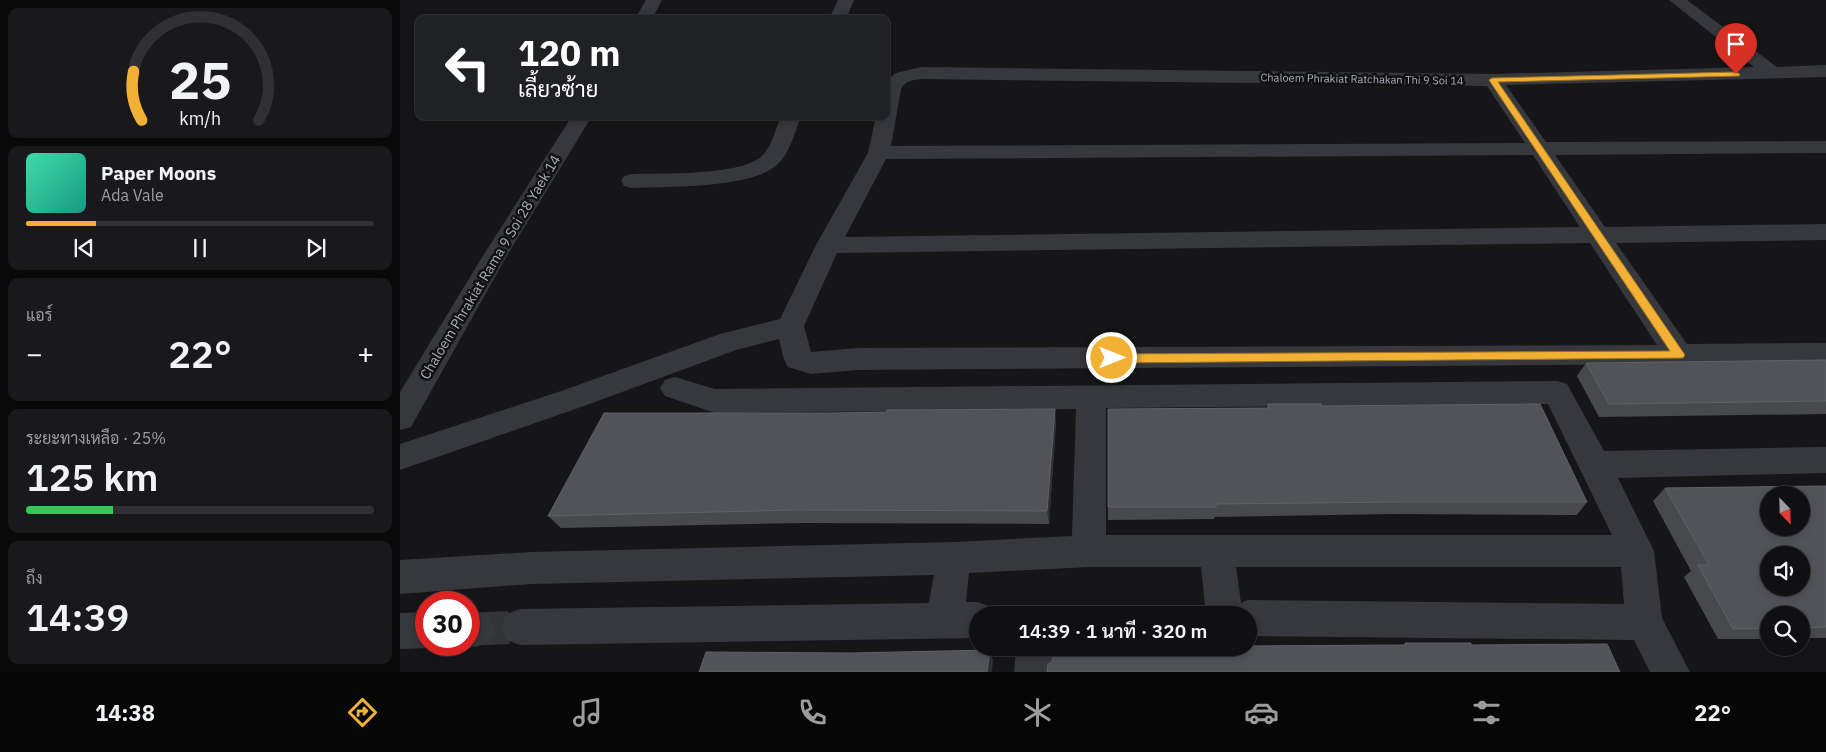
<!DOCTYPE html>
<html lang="th">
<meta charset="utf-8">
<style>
:root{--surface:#101012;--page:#19191b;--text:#f1f3f6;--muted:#9c9d9f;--line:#303032;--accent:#f2b134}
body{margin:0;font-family:"IBM Plex Sans",Sarabun,sans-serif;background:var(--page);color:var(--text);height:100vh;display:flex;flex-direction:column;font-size:19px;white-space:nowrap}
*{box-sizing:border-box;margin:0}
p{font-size:16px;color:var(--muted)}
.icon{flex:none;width:28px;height:28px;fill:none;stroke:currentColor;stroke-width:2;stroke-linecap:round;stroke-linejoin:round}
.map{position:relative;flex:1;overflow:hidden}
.drawer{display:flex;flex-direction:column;gap:8px;padding:8px;background:#09090a;width:400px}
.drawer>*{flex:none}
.banner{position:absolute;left:15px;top:15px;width:475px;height:105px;border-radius:10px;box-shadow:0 2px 8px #0003,0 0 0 1px var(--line);background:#202124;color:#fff;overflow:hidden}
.needle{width:32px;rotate:157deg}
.buttons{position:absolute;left:1360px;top:486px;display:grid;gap:10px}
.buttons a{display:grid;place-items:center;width:50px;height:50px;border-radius:50%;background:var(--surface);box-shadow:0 2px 8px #0003,0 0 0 1px var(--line);font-size:25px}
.speed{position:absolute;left:15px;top:591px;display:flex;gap:10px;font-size:25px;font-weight:700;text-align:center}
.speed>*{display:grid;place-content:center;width:65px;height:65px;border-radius:50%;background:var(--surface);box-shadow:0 2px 8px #0003,0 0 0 1px var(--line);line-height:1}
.speed .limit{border:8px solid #d22;background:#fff;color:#111}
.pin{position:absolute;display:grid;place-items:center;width:42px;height:42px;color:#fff;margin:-51px -21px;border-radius:50% 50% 50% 0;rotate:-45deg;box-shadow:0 0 5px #0007}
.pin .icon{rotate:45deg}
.me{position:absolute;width:55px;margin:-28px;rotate:90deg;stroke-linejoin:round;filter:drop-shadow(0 0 4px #0008)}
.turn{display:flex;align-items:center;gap:18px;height:105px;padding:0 20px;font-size:22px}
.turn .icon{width:65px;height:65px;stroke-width:2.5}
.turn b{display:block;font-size:35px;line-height:42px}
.big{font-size:38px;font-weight:600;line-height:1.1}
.drawer .tile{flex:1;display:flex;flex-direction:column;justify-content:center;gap:8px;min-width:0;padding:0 18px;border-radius:10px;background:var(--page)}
.drawer .dial{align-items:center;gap:0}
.dial svg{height:130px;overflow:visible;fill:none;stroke:var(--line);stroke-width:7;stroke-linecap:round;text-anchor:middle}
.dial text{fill:var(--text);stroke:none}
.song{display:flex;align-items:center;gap:15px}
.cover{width:60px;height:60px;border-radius:8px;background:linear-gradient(135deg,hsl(160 70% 55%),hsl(170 70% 35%))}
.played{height:5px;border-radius:2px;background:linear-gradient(90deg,var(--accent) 20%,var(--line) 20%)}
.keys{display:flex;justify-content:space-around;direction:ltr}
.heat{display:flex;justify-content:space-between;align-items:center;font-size:28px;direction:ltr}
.charge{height:8px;border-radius:4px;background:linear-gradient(90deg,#34c759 25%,var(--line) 0)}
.trip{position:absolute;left:569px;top:606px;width:288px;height:50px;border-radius:25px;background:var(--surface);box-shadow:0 2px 8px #0003,0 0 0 1px var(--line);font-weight:600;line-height:50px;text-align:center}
.tabs{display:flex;height:80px;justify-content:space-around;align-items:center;background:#060607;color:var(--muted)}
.tabs .icon{width:35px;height:35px}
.tabs .current{color:var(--accent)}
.tabs b{font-size:22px;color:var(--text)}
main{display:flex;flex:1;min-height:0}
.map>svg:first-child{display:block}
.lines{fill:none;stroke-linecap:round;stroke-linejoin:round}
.minor-tunnel{stroke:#333438;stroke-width:33;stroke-dasharray:33 17;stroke-linecap:butt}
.minor{fill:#37383d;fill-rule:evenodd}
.tertiary{fill:#37383d;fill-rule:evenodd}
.wall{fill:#47494d}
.shaded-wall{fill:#2f3033}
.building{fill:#525359;stroke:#5f6168;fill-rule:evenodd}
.route{fill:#f2b134;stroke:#9d7322}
.labels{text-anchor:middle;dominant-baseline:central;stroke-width:5;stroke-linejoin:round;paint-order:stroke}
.far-street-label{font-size:11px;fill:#a8adb8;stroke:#111113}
.street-label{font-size:14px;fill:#a8adb8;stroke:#111113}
</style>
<main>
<section class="drawer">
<div class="tile dial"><svg viewBox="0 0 100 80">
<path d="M14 69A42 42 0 1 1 86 69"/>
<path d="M14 69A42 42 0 0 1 9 39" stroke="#f2b134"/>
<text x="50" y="56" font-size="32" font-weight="700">25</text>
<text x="50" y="72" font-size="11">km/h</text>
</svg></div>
<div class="tile">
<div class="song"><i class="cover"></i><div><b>Paper Moons</b><p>Ada Vale</p></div></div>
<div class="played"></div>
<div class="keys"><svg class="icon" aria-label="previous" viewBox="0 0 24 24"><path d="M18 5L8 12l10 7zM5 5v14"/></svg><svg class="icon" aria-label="pause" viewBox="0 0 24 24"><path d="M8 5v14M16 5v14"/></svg><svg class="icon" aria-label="next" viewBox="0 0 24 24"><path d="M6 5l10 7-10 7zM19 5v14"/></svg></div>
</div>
<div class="tile"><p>แอร์</p>
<div class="heat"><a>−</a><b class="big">22°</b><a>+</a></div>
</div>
<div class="tile"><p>ระยะทางเหลือ · 25%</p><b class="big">125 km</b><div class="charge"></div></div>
<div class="tile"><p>ถึง</p><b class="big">14:39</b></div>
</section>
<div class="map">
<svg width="1426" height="672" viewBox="0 0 1426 672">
<rect width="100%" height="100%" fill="#161618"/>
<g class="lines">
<path class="minor-tunnel" d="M 76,629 L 120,627"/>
<path class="minor" d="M 438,0 L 454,0 L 446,19 L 429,19 Z
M 1269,0 L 1287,0 L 1377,67 L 1426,65 L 1426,77 L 1106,85 L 1146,142 L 1426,141 L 1426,153 L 1155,155 L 1205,227 L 1426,224 L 1426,240 L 1216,243 L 1287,344 L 1426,343 L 1426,363 L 458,370 L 411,374 L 388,367 L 384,359 L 379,339 L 336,350 L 184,406 L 0,470 L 0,444 L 164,390 L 320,334 L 380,319 L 416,245 L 468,153 L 476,116 L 486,116 L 486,81 L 496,73 L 521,67 L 1093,74 L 1354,67 ZM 521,79 L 1087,86 L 1125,143 L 491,146 L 501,89 C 505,81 513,80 521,79 ZM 1133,155 L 1180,227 L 445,237 L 486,159 ZM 1190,243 L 1257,345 L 458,348 L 411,352 L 404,326 L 437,253 Z
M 381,116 L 401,116 C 395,132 390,152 378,164 C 352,189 267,186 232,188 L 224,186 L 221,181 L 224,176 L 232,174 C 262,173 343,176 363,155 C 372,145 376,128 381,116 Z
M 275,377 L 315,389 L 1157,381 L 1167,384 L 1204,451 L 1426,447 L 1426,473 L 1218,478 L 1254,551 L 1262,618 L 1290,672 L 1250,672 L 1234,640 L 848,636 L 848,615 L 806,615 L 801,567 L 689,567 L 569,573 L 566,602 L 578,602 L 591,607 L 594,615 L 578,615 L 578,638 L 120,645 L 107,640 L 101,627 L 107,614 L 120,609 L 529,603 L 534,575 L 131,584 L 0,594 L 0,560 L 131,552 L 554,542 L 672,536 L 676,409 L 315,413 L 265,396 L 260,388 L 265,380 ZM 1148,404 L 1212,535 L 706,535 L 706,408 ZM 836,567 L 1221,567 L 1224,604 L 848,600 L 841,603 Z
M 69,611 L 76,611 L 89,616 L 95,629 L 89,642 L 76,647 L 63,645 L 69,645 Z
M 26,612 L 26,645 L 34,645 L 26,648 L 0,649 L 0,613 Z
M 616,648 L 654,648 L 652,672 L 614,672 Z"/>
<path class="tertiary" d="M 246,0 L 262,0 L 252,19 L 235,19 Z
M 172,116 L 192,116 L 105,259 L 11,427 L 0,430 L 0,392 L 81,259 Z"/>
</g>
<path class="wall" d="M 1426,360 L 1426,414 L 1199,417 L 1177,376 L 1186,363 Z
M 868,404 L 921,406 L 1187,502 L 1177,515 L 993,514 L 815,517 L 814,519 L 708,520 L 708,409 L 867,408 Z
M 486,412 L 656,422 L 649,524 L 402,523 L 161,528 L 148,516 L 431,413 Z
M 1426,486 L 1426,638 L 1401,638 L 1401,615 L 1369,615 L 1369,639 L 1318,639 L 1284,577 L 1291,571 L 1253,501 L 1265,488 Z"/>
<path class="shaded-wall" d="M 655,409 L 656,422 L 649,524 L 647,511 Z
M 590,650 L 593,660 L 592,672 L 587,672 Z"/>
<path class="building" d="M 1426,360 L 1426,401 L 1209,404 L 1186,363 Z
M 868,404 L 921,404 L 921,406 L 1140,404 L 1187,502 L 1000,502 L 816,504 L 816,507 L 708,507 L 708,409 L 869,408 Z
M 655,409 L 647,511 L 396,510 L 148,516 L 204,413 L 431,413 L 486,412 L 487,410 Z
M 1426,486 L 1426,627 L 1401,628 L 1401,615 L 1369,615 L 1369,628 L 1333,629 L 1298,565 L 1309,565 L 1265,488 ZM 1369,495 L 1401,495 L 1401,528 L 1369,528 ZM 1369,555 L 1401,555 L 1401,588 L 1369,588 Z
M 1005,643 L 1071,643 L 1071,645 L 1207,644 L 1220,672 L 647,672 L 648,664 L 652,662 L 654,648 L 848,648 L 848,646 L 1005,645 Z
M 590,650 L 587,672 L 299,672 L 306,652 L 451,653 Z"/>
<path class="route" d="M 1336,72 L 1340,74 L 1339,76 L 1098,82 L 1283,352 L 1285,355 L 1283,358 L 712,363 L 706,358 L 712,354 L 1270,351 L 1089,80 L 1092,78 Z"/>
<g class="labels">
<g class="far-street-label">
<text transform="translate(962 79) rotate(1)">Chaloem Phrakiat Ratchakan Thi 9 Soi 14</text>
</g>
<g class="street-label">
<text transform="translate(90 267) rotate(-59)">Chaloem Phrakiat Rama 9 Soi 28 Yaek 14</text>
</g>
</g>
</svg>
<div class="buttons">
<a><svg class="needle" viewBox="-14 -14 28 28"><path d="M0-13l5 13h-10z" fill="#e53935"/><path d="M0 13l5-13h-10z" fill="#9c9d9f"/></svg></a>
<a><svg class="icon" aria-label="sound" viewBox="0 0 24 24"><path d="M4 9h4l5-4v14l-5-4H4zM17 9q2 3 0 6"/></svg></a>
<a><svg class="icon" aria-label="search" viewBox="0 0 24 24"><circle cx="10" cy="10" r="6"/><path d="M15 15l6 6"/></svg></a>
</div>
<div class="speed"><div class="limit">30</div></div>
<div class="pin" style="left:1336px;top:74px;background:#d93025"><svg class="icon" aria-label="arrive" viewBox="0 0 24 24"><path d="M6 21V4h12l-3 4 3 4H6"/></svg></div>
<svg class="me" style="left:712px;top:358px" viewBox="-20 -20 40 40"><circle r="17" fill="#f2b134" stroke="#fff" stroke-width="3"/><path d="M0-11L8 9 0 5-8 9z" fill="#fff"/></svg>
<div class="trip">14:39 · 1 นาที · 320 m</div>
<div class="banner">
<div class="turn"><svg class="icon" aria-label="left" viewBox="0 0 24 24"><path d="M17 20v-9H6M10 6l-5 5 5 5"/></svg><div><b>120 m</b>เลี้ยวซ้าย</div></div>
</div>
</div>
</main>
<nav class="tabs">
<b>14:38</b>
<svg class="icon current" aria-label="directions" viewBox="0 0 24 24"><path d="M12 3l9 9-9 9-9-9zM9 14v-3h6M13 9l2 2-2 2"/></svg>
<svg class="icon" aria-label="music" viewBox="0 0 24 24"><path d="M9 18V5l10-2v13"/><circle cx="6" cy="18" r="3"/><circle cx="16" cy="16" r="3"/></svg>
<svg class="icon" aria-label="phone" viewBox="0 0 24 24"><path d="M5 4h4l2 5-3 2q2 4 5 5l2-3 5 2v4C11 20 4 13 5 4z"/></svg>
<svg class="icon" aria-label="climate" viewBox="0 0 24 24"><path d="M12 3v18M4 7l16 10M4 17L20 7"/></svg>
<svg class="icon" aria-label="car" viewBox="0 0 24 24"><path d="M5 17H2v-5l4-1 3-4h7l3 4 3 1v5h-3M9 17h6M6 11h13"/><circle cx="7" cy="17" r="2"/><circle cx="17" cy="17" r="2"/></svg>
<svg class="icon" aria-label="filters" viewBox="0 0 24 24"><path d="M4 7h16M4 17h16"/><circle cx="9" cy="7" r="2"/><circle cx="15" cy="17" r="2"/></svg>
<b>22°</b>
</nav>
